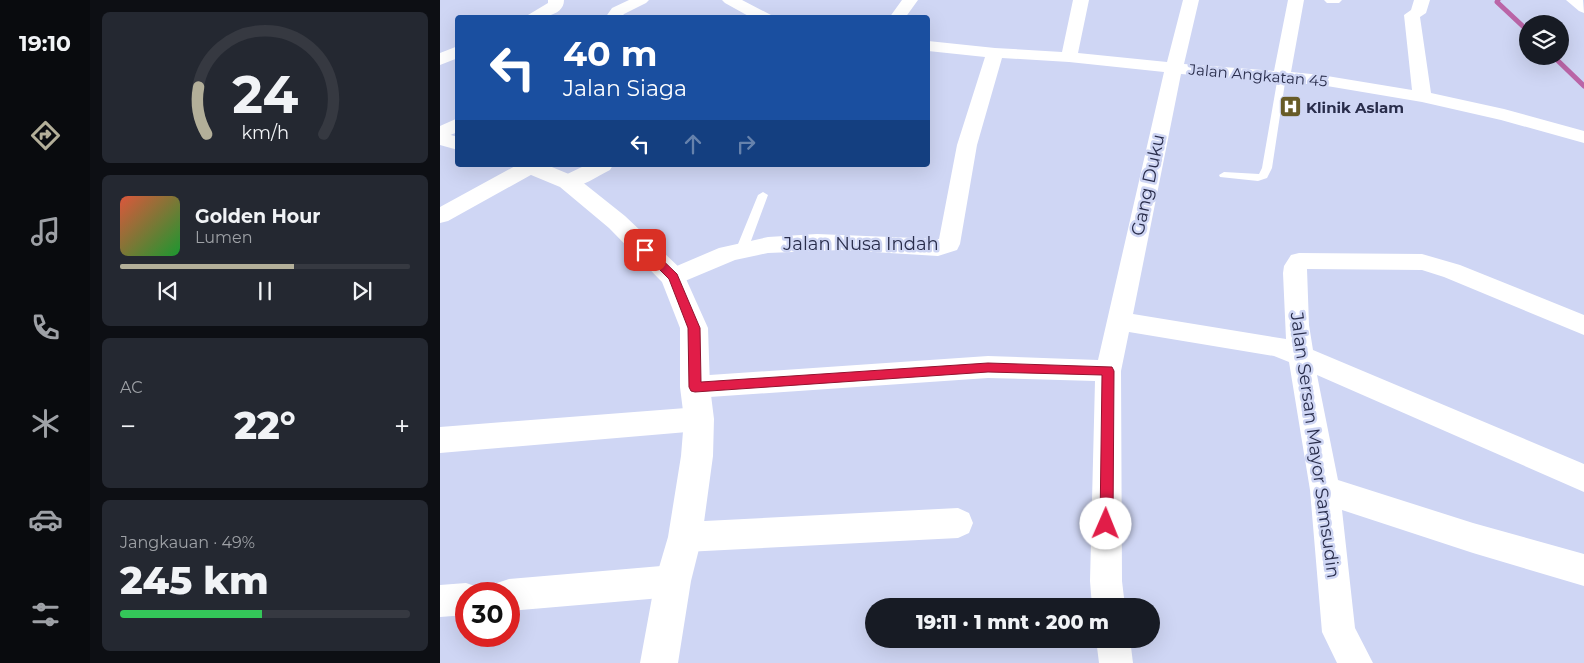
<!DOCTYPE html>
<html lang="id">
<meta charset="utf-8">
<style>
:root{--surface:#171b24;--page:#242831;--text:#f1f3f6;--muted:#9ea1a6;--line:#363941;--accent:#b3af99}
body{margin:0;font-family:Montserrat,sans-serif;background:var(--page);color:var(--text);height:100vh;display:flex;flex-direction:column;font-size:19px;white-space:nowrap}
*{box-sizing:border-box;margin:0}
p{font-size:16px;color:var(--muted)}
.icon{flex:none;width:28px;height:28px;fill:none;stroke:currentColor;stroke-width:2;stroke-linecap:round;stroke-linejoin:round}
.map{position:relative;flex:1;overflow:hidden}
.drawer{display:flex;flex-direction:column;gap:12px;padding:12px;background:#0d0f14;width:350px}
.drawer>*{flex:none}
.banner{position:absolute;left:15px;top:15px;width:475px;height:152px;border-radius:5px;box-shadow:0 5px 20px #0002;background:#1a4fa0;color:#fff;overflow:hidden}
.controls{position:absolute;left:1079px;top:15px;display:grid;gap:10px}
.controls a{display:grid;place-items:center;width:50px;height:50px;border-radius:50%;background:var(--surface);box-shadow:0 5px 20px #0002;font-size:25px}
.speed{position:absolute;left:15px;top:582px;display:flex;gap:10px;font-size:25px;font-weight:700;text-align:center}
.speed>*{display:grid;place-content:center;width:65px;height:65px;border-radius:50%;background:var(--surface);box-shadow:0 5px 20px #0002;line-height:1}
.speed .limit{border:8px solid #d22;background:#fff;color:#111}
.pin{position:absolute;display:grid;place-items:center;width:42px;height:42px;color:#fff;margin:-21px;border-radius:10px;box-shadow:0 2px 8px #0006}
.me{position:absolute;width:55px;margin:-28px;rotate:1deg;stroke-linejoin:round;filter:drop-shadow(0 0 4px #0008)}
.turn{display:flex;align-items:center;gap:18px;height:105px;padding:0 25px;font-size:22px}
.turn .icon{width:65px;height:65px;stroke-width:2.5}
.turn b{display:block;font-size:35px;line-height:42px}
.lanes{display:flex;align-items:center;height:48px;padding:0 25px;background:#0003;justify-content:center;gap:25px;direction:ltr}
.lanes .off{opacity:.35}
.big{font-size:38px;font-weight:800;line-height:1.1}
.drawer .card{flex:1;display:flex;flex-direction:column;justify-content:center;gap:8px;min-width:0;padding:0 18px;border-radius:8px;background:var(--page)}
.drawer .dial{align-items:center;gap:0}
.dial svg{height:130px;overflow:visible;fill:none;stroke:var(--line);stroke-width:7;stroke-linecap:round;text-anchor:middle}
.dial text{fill:var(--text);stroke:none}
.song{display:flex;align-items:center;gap:15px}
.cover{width:60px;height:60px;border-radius:8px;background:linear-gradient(135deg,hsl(10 70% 55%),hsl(130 70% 35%))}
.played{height:5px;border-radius:2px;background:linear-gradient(90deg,var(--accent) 60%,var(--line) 60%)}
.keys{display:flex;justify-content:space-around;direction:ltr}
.heat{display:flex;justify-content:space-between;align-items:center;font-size:28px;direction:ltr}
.charge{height:8px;border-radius:4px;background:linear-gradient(90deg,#34c759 49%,var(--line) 0)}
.trip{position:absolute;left:425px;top:598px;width:295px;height:50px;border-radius:25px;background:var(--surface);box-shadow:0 5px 20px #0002;font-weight:800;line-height:50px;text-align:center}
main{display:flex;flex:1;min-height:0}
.tabs{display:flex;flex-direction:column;width:90px;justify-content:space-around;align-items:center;background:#090b0e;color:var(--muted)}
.tabs .icon{width:35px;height:35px}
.tabs .on{color:var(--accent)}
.tabs b{font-size:22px;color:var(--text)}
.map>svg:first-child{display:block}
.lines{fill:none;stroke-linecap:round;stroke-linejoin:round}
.stream{stroke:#ba65a7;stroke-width:5}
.lane{fill:#fff;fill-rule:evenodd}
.street{fill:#fff;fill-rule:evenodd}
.highway{fill:#fff;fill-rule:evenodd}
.route{fill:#e11d48;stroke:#92132f}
.labels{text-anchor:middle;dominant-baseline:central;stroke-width:5;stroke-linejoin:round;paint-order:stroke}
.far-street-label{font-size:15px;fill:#292d4b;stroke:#cfd6f4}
.far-poi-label{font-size:15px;font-weight:bold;fill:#292d4b;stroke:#cfd6f4;text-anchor:start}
.street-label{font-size:18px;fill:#292d4b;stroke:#cfd6f4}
</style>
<main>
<nav class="tabs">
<b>19:10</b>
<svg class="icon on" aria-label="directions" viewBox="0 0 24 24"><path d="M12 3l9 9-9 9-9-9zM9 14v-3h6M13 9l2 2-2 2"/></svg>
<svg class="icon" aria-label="music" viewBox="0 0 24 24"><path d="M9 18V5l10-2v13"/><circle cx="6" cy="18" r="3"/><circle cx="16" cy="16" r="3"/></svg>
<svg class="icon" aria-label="phone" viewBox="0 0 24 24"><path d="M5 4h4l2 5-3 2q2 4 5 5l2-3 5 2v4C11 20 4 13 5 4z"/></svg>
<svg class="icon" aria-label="climate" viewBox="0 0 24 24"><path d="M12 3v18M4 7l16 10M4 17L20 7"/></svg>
<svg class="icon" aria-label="car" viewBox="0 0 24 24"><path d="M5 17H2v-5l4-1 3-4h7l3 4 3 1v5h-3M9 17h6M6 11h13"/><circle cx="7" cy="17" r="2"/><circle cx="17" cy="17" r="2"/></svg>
<svg class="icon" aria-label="filters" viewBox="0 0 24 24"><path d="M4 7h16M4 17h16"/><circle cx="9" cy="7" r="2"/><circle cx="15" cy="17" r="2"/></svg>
</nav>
<section class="drawer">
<div class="card dial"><svg viewBox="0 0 100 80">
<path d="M14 69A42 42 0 1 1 86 69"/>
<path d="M14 69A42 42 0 0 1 9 40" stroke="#b3af99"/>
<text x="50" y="56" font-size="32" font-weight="700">24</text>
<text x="50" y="72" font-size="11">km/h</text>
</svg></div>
<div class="card">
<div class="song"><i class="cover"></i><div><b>Golden Hour</b><p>Lumen</p></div></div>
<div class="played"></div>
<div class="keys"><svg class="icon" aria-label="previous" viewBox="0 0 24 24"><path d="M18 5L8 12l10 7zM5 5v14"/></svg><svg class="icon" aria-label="pause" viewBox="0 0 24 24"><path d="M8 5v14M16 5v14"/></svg><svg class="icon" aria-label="next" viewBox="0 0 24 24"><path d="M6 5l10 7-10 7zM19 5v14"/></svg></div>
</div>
<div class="card"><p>AC</p>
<div class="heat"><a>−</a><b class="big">22°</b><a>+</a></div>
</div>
<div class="card"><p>Jangkauan · 49%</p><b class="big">245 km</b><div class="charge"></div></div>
</section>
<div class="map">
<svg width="1144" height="663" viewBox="0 0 1144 663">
<rect width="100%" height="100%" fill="#cfd6f4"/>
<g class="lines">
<path class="stream" d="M 1058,0 L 1057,2 L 1088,31
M 1113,56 L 1144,86"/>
<path class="lane" d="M 842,73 L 846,76 L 832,168 L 827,178 L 818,181 L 780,177 L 779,175 L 784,172 L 819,174 L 822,168 L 838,76 Z
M 323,192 L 328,195 L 308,249 L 302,253 L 298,252 L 296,249 L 318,195 Z"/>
<path class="street" d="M 108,0 L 124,0 C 124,18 96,18 83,18 L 108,3 Z
M 189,0 L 209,0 L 206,3 L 184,14 L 181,18 L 165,18 L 172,8 Z
M 282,0 L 302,0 L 331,15 L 333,18 L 312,18 L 285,3 Z
M 462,0 L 478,0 L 465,18 L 449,18 Z
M 633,0 L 649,0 L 638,53 L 727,62 L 743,0 L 759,0 L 744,64 L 834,71 L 848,0 L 864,0 L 851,72 L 881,75 L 972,90 L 964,15 L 971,10 L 974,0 L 990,0 L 986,13 L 980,17 L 991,93 L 1064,109 L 1144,131 L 1144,143 L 1061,120 L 982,102 L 881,85 L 741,74 L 693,314 L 846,339 L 843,273 L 844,266 L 851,255 L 859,253 L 982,254 L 1020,265 L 1144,315 L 1144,335 L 1004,277 L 982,270 L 867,269 L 869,325 L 873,350 L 1144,464 L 1144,492 L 877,375 L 898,480 L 1033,523 L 1144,554 L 1144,586 L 1033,553 L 902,510 L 915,628 L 933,663 L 897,663 L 882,632 L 870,490 L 849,362 L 834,356 L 689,332 L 681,371 L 682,581 L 685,606 L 652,606 L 650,581 L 655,381 L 548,378 L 255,398 L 246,395 L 242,387 L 246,379 L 255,376 L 548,356 L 658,360 L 724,72 L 629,62 L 562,58 L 537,145 L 520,244 L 517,250 L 498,256 L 401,250 L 328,253 L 295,260 L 233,286 L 225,283 L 221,277 L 225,271 L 279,248 L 328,237 L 377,234 L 499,239 L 517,145 L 545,57 L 488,51 L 488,41 L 555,48 L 622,52 Z
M 884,0 L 902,0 L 899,3 L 887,3 Z
M 1126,0 L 1143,0 L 1144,13 L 1139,11 Z
M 18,46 L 18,58 L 0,65 L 0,53 Z
M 18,118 L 18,132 L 0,139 L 0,126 Z
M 77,165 L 101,166 L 98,171 L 8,221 L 0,223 L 0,207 Z
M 146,165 L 173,165 L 170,170 C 156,177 137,191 121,187 L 118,182 L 121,177 Z
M 259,407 L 269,411 L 273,419 L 269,427 L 259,431 L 0,453 L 0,427 Z
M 518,508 L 529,513 L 533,523 L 529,533 L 518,538 L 245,552 L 234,548 L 229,537 L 234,526 L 245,522 Z
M 233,565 L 244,570 L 249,581 L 244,592 L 233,597 L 69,611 L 69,594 L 53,594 L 57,583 L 69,579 Z
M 26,583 L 38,587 L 40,594 L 26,594 L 26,615 L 0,617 L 0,585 Z
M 656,639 L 690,639 L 693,663 L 659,663 Z"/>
<path class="highway" d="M 0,132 L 18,137 L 18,150 L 0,145 Z
M 76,165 L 107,165 L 136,177 L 185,216 L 242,270 L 268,328 L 270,387 L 274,419 L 273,456 L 262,537 L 251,581 L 238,663 L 200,663 L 215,581 L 228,537 L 241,456 L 244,419 L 240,387 L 240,328 L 222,282 L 169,228 L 120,187 L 79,170 Z"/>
</g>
<path class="route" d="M 205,246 L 209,247 L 237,274 L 260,328 L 261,382 L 548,363 L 672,367 L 674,371 L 673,524 L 671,529 L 666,530 L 662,529 L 660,524 L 662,375 L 548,372 L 255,392 L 251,391 L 249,387 L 248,328 L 229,279 L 200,250 Z"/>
<defs>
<symbol id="hospital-square" viewBox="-11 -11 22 22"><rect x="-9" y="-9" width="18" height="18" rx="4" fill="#675b27" stroke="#cfd6f4"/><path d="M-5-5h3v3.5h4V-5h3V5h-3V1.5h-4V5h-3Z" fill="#fff"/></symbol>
</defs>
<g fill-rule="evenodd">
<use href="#hospital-square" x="838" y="94" width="25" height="25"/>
</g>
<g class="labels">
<g class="far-street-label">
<text transform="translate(818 75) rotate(5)">Jalan Angkatan 45</text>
</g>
<g class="far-poi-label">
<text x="866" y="107">Klinik Aslam</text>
</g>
<g class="street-label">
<text transform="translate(708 185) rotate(-78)">Gang Duku</text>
<text x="421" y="244">Jalan Nusa Indah</text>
<text transform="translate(875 445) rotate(82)">Jalan Sersan Mayor Samsudin</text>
</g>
</g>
</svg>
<div class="controls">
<a><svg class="icon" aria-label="layers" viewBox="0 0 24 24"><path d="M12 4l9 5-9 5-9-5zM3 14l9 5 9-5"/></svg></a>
</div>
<div class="speed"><div class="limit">30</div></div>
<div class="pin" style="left:205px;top:250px;background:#d93025"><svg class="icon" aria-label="arrive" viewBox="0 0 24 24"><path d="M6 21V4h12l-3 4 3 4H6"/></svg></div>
<svg class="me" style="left:666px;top:524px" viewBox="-20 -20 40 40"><circle r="19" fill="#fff"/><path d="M0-13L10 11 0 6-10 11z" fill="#e11d48"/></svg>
<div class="trip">19:11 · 1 mnt · 200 m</div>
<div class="banner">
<div class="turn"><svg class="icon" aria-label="left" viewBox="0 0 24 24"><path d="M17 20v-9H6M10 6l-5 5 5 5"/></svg><div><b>40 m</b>Jalan Siaga</div></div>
<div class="lanes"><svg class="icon" aria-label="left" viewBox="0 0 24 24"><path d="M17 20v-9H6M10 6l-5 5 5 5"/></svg><svg class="icon off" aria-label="ahead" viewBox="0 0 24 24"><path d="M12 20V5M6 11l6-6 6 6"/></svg><svg class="icon off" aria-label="right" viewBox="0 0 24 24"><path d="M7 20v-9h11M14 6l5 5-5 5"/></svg></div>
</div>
</div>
</main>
